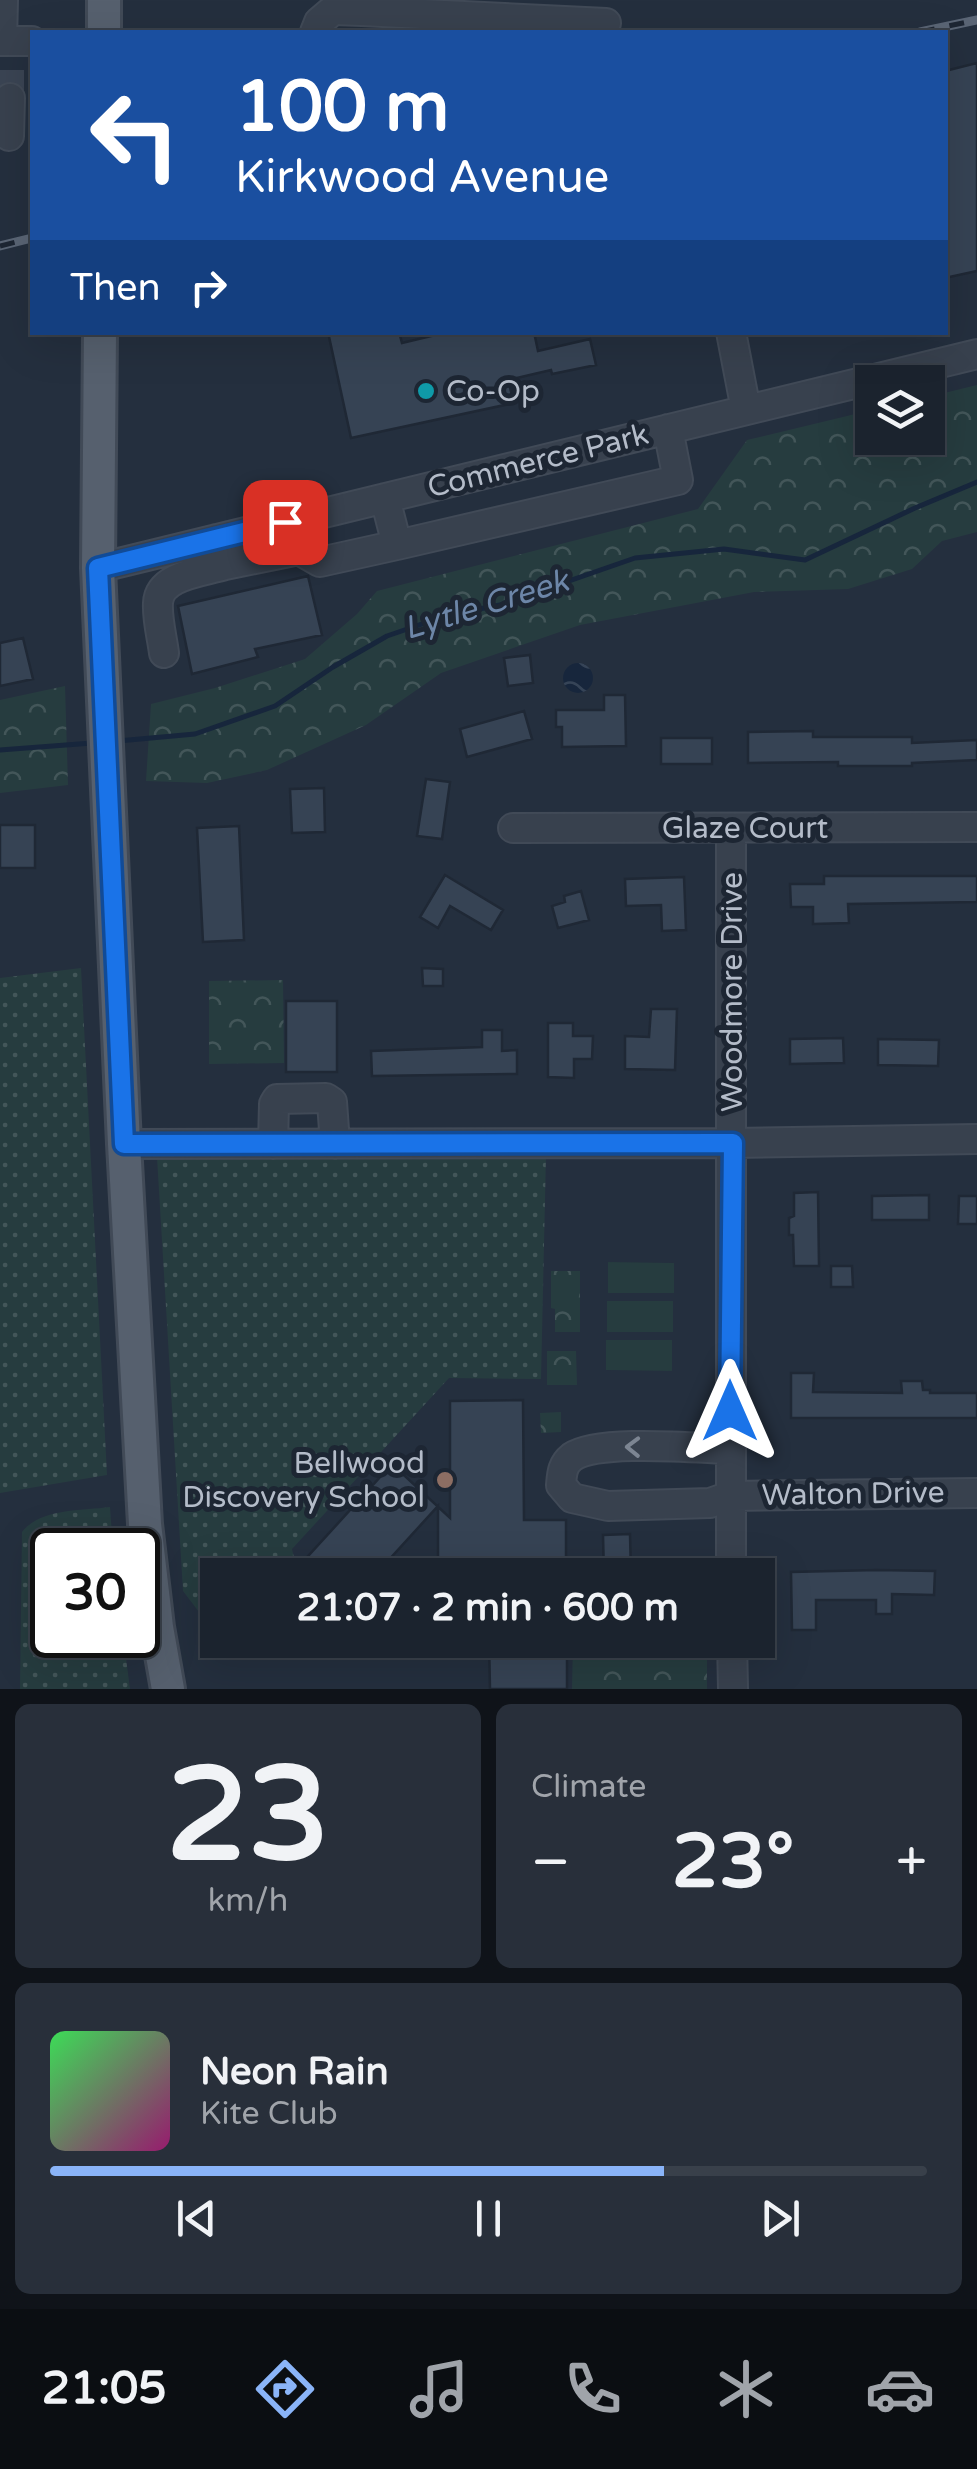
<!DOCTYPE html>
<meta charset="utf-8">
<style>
:root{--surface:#1b232e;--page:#282f3a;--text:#f1f3f6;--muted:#a0a4aa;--line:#39404a;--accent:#8ab4f8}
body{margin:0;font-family:"Varela Round",sans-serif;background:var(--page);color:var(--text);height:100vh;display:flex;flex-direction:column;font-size:38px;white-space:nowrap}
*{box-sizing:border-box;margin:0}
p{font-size:32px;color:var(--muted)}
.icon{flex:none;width:55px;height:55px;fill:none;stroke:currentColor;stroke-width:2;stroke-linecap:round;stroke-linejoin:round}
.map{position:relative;height:1689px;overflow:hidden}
.panel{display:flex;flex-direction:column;gap:15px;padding:15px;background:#0f1319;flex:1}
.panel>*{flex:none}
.top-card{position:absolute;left:30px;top:30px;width:918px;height:305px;border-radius:0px;box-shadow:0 10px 40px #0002,0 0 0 2px var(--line);background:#1a4fa0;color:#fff;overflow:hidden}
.buttons{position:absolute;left:855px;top:365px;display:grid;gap:20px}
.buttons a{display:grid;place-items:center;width:90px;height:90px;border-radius:0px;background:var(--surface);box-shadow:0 10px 40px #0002,0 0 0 2px var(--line);font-size:50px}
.speed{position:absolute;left:30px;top:1528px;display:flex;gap:20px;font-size:50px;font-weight:700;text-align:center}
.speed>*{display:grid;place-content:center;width:130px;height:130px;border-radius:50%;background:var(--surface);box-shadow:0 10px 40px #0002,0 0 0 2px var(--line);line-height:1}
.speed .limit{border:5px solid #111;border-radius:15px;background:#fff;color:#111}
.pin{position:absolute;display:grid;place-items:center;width:85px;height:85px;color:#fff;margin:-42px;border-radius:20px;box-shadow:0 5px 15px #0006}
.me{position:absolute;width:110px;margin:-55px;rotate:0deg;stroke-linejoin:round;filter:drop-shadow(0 0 8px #0008)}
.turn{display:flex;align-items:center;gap:35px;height:210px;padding:0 40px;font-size:45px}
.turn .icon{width:130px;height:130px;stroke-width:2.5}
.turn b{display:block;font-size:70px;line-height:85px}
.then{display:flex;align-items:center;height:95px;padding:0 40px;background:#0003;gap:20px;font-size:38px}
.big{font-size:75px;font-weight:800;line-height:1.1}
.panel .card{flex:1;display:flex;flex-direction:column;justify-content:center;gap:15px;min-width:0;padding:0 35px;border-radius:15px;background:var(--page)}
.panel .dial{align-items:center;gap:0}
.dial b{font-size:130px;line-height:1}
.song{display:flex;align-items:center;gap:30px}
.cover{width:120px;height:120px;border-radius:15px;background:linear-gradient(135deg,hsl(130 70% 55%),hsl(320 70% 35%))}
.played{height:10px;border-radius:5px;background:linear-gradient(90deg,var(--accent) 70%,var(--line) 70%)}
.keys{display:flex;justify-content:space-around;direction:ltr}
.heat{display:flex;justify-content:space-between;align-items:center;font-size:55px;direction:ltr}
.panel .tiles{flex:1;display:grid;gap:15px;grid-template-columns:1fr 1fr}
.card:last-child{grid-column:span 2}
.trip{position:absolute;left:200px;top:1558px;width:575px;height:100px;border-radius:0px;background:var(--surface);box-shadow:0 10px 40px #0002,0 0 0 2px var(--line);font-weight:800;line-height:100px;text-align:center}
.menu{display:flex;height:160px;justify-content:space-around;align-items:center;background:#0b0e12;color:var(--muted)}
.menu .icon{width:70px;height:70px}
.menu .on{color:var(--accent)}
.menu b{font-size:45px;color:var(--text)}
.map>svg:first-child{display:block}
.grass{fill:url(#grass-dots)}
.forest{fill:url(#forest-crowns)}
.garden{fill:#263c3f}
.water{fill:url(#water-waves)}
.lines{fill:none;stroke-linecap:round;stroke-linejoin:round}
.stream{stroke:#17263c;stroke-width:5}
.building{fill:#364354;stroke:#1f2835;stroke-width:2.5}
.minor-tunnel{stroke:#3a4453;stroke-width:28;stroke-dasharray:28 14;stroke-linecap:butt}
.minor-casing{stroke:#414a57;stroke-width:32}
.major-casing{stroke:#414a57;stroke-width:38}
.minor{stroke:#38414e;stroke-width:28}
.major{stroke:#56606e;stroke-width:32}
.rail-casing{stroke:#5a6575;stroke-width:9}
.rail{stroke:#1d2633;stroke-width:5;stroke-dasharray:15;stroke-linecap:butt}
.oneway{stroke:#7c8592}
.route-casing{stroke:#114b97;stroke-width:25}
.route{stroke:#1a73e8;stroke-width:18}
.culture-dot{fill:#0f9aa8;stroke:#1d2633;stroke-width:4}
.education-dot{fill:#8d6e63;stroke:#1d2633;stroke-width:4}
.labels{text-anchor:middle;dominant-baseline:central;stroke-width:10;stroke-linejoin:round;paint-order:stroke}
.poi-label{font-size:30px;fill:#b4bcc9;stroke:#1d2633;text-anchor:start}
.street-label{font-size:30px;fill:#b4bcc9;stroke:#1d2633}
.water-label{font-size:32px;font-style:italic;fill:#6d86a8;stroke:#1d2633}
</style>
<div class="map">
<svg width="977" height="1689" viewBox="0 0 977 1689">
<defs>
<pattern id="grass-dots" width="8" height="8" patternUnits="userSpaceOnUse" patternTransform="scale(2.5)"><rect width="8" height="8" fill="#263c3f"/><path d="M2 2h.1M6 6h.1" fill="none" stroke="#435659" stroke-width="1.8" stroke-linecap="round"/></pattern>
<pattern id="forest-crowns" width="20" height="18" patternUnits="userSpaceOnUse" patternTransform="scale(2.5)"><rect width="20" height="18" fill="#263c3f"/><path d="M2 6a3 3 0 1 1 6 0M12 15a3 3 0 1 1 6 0" fill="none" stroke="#435659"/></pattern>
<pattern id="water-waves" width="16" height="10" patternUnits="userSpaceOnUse" patternTransform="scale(2.5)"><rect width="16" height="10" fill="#17263c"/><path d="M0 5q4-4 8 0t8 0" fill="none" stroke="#364457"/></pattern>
</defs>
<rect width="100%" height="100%" fill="#242f3e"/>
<path class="grass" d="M 81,968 L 107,1475 L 0,1493 L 0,978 Z
M 546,1155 L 541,1379 L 449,1378 L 292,1549 L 297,1571 L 300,1575 L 218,1575 L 217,1611 L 199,1612 L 183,1591 L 157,1157 Z
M 110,1507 L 113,1550 L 52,1550 L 52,1635 L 123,1635 L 130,1689 L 20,1689 L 22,1532 C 41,1508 81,1511 110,1507 Z"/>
<path class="forest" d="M 977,385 L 977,532 L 942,541 L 912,569 L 848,589 L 754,592 L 580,625 L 441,673 L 366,725 L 267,770 L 207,783 L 146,781 L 151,704 L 215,688 L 305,659 L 357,614 L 377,591 L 698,509 L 747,440 L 872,410 L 872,438 L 928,438 L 928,397 Z
M 65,686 L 68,785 L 0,793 L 0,700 Z
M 283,980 L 284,1063 L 209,1064 L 209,981 Z
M 551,1271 L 580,1271 L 580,1332 L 555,1332 L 555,1309 L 551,1308 Z
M 547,1351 L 576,1351 L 577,1385 L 547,1385 Z
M 561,1412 L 561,1432 L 541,1433 L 540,1413 Z
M 573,1640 L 707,1640 L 707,1689 L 572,1689 Z"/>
<path class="garden" d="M 608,1262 L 674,1263 L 674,1293 L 608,1293 Z
M 607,1301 L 673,1301 L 673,1332 L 607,1332 Z
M 606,1340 L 672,1340 L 672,1371 L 606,1370 Z"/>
<path class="water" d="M563 678a15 15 0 1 1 30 0a15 15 0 1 1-30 0Z"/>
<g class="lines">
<path class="stream" d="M 118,741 L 195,734 L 275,706 L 333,667 L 387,636 L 448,615 L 500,605 L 635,558 L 724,549 L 805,560 L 915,508 L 977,482
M 0,750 L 92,743"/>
</g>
<path class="building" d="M 977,63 L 977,271 L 945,278 L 945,71 Z
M 328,332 L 399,332 L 402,343 L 448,332 L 534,332 L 538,351 L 590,339 L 596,365 L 552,374 L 551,370 L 508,380 L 514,403 L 351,438 Z
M 308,576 L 322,635 L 255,649 L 258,657 L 192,674 L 178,606 Z
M 23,638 L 33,679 L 0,686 L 0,643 Z
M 530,655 L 533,683 L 508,686 L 504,658 Z
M 604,695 L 625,695 L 626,746 L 562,747 L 562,727 L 556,727 L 556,710 L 604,710 Z
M 524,711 L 532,739 L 467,757 L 460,729 Z
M 813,731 L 813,737 L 912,737 L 912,743 L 977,740 L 977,760 L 912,763 L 912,766 L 838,766 L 838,762 L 748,763 L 748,732 Z
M 661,738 L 712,738 L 712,764 L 661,764 Z
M 426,779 L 450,782 L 442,839 L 417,836 Z
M 324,788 L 325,832 L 292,833 L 290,789 Z
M 0,825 L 35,825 L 35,868 L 0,868 Z
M 239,826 L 244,940 L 203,942 L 197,828 Z
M 445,875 L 503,910 L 491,930 L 450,906 L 438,928 L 420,917 Z
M 824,876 L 977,876 L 977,902 L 848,904 L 849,923 L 813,924 L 813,907 L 791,907 L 790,884 L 824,884 Z
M 684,877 L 686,930 L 662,931 L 661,905 L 626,906 L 625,879 Z
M 581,891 L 589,920 L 558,928 L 552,906 L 565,902 L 564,896 Z
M 422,968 L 443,969 L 443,986 L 423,986 Z
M 286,1001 L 337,1001 L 337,1072 L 286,1072 Z
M 651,1009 L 677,1009 L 675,1070 L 625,1069 L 625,1036 L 649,1037 Z
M 548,1023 L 573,1023 L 573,1036 L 593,1036 L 592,1059 L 574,1059 L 574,1078 L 548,1077 Z
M 482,1030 L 502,1030 L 502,1051 L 517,1050 L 517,1074 L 372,1076 L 371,1051 L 482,1047 Z
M 843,1038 L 844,1063 L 790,1064 L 790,1039 Z
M 878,1039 L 939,1040 L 938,1066 L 878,1065 Z
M 818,1192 L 819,1266 L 794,1266 L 793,1235 L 789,1235 L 789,1218 L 794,1216 L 794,1193 Z
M 929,1195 L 929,1220 L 872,1220 L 872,1196 Z
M 959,1196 L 977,1196 L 977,1224 L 958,1224 Z
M 831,1266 L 852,1266 L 853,1287 L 831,1287 Z
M 791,1373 L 814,1373 L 813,1392 L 902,1393 L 901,1381 L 922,1381 L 923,1390 L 930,1390 L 930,1393 L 977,1393 L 977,1418 L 791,1418 Z
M 523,1400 L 524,1520 L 566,1520 L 566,1575 L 438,1575 L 438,1506 L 375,1575 L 311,1575 L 300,1565 L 392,1464 L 450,1518 L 450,1401 Z
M 630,1534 L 631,1575 L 604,1575 L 603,1535 Z
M 877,1570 L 935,1571 L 934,1595 L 892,1594 L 892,1614 L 876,1614 L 876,1600 L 816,1600 L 816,1630 L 792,1630 L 791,1572 Z
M 489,1640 L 567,1640 L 567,1689 L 490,1689 Z"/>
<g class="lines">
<path class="minor-tunnel" d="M 10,98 L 10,63"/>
<defs>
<path id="minor" d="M 362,11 L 606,23
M 315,32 L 319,22 L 333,10 L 362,11 L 363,0
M 0,41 L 32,41
M 2,41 L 3,0
M 9,136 L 10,98
M 731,332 L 746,410
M 385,498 L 397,545 L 678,480 L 668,429
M 216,539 L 225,565 L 299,550 L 320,562 L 397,545
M 98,568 L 977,354
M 164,653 C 162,637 157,619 158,603 C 159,575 203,572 225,565
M 513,828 L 977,827
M 124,1144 L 733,1143 L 977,1139
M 273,1144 L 274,1104 L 277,1099 L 326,1098 L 332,1102 L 335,1144
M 730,1449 C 696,1448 598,1439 572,1457 C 562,1465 562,1474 561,1485 L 572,1498 L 608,1506 L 710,1503 L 730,1496 L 977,1493
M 731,1575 L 731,828
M 732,1640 L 733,1689"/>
<path id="major" d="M 104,32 L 104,0
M 100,332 L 98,568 L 124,1144 L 145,1524 L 157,1627 L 168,1689"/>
</defs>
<use href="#minor" class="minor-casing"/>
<use href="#major" class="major-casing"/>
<use href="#minor" class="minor"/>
<use href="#major" class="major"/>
<defs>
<path id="rail" d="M 920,32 L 977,20
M 0,246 L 32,238"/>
</defs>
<use href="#rail" class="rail-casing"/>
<use href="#rail" class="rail"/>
</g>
<defs><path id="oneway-chevron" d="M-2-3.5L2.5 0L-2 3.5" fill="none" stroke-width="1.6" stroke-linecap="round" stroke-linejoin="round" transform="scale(2.5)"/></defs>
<use class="oneway" href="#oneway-chevron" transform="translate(633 1447) rotate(-179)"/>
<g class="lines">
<defs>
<path id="route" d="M 285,522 L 98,568 L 124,1144 L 733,1143 L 730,1411"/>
</defs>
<use href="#route" class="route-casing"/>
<use href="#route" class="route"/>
</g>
<circle class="culture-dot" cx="426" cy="391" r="10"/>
<circle class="education-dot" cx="445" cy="1480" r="10"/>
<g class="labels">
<g class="poi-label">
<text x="446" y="391">Co-Op</text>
<text x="425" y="1463" text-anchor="end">Bellwood<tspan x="425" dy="34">Discovery School</tspan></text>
</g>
<g class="street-label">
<text transform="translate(538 461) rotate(-14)">Commerce Park</text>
<text x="745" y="828">Glaze Court</text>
<text transform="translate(732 992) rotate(-90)">Woodmore Drive</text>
<text transform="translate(853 1494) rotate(-1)">Walton Drive</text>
</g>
<g class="water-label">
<text transform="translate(486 605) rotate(-17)">Lytle Creek</text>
</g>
</g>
</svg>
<div class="buttons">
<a><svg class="icon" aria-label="layers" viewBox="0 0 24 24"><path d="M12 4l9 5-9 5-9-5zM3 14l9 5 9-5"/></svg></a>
</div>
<div class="speed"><div class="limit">30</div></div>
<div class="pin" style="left:285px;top:522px;background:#d93025"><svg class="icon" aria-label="arrive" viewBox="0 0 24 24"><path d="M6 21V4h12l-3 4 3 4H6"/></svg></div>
<svg class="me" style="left:730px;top:1411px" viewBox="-20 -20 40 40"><path d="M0-17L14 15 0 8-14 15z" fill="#1a73e8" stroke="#fff" stroke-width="4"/></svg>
<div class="trip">21:07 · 2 min · 600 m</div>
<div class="top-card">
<div class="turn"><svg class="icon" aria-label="left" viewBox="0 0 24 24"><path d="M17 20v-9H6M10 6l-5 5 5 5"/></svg><div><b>100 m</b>Kirkwood Avenue</div></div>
<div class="then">Then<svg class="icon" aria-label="right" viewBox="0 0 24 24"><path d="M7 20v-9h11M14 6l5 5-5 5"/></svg></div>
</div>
</div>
<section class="panel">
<div class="tiles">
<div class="card dial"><b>23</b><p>km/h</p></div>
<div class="card"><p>Climate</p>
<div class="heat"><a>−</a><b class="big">23°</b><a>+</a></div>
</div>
<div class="card">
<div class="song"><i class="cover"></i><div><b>Neon Rain</b><p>Kite Club</p></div></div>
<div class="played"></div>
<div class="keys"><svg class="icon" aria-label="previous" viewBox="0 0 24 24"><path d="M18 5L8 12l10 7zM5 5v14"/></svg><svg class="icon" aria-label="pause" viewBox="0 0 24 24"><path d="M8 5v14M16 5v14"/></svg><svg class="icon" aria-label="next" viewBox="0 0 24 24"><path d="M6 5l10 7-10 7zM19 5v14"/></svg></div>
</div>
</div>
</section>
<nav class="menu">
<b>21:05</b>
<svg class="icon on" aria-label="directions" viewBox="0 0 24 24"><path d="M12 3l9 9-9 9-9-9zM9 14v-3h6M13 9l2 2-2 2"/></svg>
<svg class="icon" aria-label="music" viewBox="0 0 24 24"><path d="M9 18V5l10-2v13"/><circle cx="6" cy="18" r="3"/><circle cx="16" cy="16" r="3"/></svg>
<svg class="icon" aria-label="phone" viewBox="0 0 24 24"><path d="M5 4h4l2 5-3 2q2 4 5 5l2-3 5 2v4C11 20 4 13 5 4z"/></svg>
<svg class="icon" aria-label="climate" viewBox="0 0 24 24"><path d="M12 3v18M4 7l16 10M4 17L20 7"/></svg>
<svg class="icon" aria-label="car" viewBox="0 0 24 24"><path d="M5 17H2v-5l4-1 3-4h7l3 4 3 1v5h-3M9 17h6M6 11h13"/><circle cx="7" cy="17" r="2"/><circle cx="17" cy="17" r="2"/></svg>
</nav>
